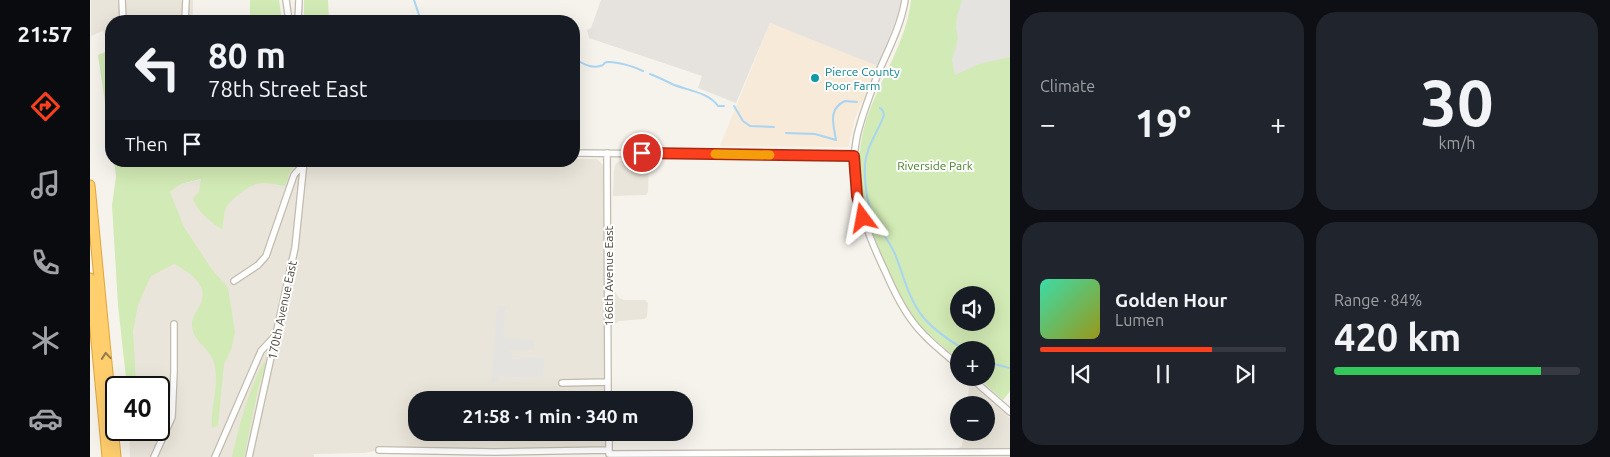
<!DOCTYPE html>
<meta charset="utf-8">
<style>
:root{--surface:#171b24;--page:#20242c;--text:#f1f3f6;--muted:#9ea1a6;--line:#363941;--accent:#fc3f1d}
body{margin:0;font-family:Ubuntu,sans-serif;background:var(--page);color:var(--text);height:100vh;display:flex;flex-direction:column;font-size:19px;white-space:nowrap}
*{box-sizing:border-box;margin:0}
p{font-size:16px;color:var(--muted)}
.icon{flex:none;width:28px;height:28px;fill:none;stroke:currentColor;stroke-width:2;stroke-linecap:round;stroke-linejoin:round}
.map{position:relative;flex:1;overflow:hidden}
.panel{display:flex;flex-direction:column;gap:12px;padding:12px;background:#0d0f14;width:600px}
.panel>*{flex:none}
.hud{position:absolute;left:15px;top:15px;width:475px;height:152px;border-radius:20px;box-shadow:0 5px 20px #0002;background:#171b24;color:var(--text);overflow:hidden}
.controls{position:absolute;left:860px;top:286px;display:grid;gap:10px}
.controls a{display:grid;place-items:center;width:45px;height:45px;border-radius:50%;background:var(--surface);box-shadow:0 5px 20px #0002;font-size:25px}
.speed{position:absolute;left:15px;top:376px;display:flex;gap:10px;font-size:25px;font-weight:700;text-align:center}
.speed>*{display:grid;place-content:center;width:65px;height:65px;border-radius:50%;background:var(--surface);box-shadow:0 5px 20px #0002;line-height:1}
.speed .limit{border:2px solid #111;border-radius:8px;background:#fff;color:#111}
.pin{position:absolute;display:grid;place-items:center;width:42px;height:42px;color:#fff;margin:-21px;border:2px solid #fff;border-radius:50%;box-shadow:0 1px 5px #0007}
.me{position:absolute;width:55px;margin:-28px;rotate:347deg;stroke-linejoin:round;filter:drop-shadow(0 0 4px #0008)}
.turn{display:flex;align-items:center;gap:18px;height:105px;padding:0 20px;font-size:22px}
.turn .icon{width:65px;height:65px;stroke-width:2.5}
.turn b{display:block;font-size:35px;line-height:42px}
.then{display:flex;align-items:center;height:48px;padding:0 20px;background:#0003;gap:10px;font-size:19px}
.big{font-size:38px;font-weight:700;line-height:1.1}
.panel .widget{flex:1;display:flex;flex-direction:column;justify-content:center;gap:8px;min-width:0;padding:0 18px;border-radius:20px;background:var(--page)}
.panel .dial{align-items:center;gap:0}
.dial b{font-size:65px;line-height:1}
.song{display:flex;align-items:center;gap:15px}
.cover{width:60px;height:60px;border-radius:8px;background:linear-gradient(135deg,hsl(160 70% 55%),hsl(60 70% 35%))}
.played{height:5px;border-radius:2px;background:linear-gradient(90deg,var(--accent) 70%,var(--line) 70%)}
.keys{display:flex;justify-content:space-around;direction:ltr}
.heat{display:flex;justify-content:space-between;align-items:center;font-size:28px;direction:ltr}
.charge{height:8px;border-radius:4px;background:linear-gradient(90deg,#34c759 84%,var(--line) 0)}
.panel .tiles{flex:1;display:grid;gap:12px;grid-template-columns:repeat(2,1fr)}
.trip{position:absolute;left:318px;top:391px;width:285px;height:50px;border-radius:20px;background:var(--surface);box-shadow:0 5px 20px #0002;font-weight:700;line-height:50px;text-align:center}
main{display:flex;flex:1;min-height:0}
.menu{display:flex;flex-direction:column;width:90px;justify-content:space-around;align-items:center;background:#090b0e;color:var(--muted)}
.menu .icon{width:35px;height:35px}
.menu .active{color:var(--accent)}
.menu b{font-size:22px;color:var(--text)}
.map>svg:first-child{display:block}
.residential{fill:#eae5da}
.commercial{fill:#f7ead8}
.industrial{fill:#e6e2dd}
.green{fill:#d2eab5;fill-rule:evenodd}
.parking{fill:#e5e3e0}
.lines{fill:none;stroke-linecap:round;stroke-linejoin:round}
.stream{stroke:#a9d4f2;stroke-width:2}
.minor-casing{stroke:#c2bbae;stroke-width:8}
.highway-casing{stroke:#e0a43c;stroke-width:11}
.minor{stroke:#fff;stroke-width:5.5}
.highway{stroke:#ffcf6e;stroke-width:9}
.oneway{stroke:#937c4e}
.route-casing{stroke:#a42913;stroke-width:12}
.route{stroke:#fc3f1d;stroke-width:9}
.slow{stroke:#f59e0b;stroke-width:9}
.culture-dot{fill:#0f9aa8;stroke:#fff;stroke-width:2}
.labels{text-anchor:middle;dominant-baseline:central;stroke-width:4;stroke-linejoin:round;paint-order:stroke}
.culture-label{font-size:12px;fill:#0d838f;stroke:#fff;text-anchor:start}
.park-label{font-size:12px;fill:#4a7f2a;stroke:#fff}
.street-label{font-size:12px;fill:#4b4439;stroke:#fff}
</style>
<main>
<nav class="menu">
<b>21:57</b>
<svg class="icon active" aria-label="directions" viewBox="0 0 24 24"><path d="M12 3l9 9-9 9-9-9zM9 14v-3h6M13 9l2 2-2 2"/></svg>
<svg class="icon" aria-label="music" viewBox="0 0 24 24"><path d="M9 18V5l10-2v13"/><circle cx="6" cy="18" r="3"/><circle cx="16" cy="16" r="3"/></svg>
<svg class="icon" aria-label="phone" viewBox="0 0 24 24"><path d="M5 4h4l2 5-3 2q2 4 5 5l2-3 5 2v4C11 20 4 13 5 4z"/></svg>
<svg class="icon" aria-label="climate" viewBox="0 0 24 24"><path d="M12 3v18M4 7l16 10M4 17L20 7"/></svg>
<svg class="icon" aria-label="car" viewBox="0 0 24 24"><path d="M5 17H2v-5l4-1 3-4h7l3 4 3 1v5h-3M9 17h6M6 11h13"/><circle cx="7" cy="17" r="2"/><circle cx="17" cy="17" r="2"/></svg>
</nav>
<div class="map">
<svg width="920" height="457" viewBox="0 0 920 457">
<rect width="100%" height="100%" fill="#f6f3ec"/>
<path class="residential" d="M 1,0 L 103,0 L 103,21 L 21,21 L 20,50 L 13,31 L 1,36 Z
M 484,159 L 507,159 L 513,165 L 516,400 L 326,400 L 326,432 L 516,433 L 517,446 L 513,448 L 455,449 L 305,448 L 273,453 L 224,454 L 224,457 L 40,457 L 39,430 L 69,430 L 69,388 L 37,387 L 46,298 L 80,192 L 91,184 L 192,161 L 211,161 L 218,166 L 223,161 L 484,161 Z
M 530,161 L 559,161 L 558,192 L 556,195 L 523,196 L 524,170 L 526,163 Z
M 524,290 L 529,298 L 534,300 L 555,300 L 558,303 L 557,317 L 554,319 L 529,321 L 525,324 Z
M 877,380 L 920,418 L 920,450 L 867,449 L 872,446 L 874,433 L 896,432 L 896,405 L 877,405 L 879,387 Z
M 920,455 L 920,457 L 767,456 Z"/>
<path class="commercial" d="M 680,23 L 788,66 L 765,118 L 758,147 L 630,146 Z"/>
<path class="industrial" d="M 511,0 L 811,0 L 808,14 L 788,66 L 680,23 L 646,103 L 608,88 L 612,76 L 499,38 L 497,30 L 501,28 Z"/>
<path class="green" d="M 160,0 L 189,0 L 192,21 L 160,21 Z
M 214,0 L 238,0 L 239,21 L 214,21 Z
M 821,0 L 920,0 L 920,391 L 913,400 L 888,378 L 896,378 L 896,350 L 869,350 L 869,360 C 850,344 828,328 815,306 C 807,293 802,278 796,265 C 775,217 760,173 776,121 C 789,80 816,44 821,0 ZM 869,295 L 896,295 L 896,322 L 869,322 Z
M 15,52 L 21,63 L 21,144 L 8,55 Z
M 24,161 L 206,161 L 205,166 L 200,171 L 195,186 C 173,182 166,180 148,195 C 143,199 138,203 135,210 C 133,216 134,223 132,229 C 121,223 106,210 103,198 L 109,192 L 111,179 L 91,184 L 80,192 L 94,227 L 121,268 L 138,288 L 145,332 L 141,350 L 134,364 L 128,425 L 122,428 C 120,406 131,383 123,360 C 118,347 103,342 102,325 C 101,316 110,308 112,300 C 117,283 96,270 84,264 L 61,276 L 48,305 L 43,331 L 46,383 L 45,387 L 37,387 L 28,305 L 22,205 L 26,177 Z
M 174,361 L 176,364 L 168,389 L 154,457 L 142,457 C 149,424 159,390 174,361 Z"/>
<path class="parking" d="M 872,0 L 920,0 L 920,57 L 889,64 L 865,75 L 862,60 L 868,39 L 866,28 L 867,16 Z
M 407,306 L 416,306 L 413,338 L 444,340 L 444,350 L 419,350 L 419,351 L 422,352 L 422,359 L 430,359 L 430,357 L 454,358 L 453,378 L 409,376 L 409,382 L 401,382 Z"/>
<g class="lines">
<path class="stream" d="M 324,0 L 331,21
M 484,58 C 491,63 501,69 510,66 C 516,65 511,64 517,62 C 526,61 545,67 553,71
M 560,74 C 568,77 574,80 582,84 C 595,90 619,92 628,106 L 634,106
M 644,106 L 653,121 L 660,126 L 684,127
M 790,108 L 793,111 L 794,115 C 788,132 776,147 775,165 C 774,183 777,208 787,224 C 793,234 800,243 805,254 C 813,274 819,300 833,317 C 844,330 860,341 875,350
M 696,133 L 725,134 L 746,140 C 744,126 737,109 755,101 L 767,102
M 896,362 L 920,368"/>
<defs>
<path id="minor" d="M 32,0 L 33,21
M 196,0 L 199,21
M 815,0 C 811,25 799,48 789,71 C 781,92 772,114 767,136 C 757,183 775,229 795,271 C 802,287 810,304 820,318 C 833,337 852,351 869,366
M 95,21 L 96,0
M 208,21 L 209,0
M 484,153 L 764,156
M 517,153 L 518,400
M 144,281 L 168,265 L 176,256 L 204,175 L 212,166
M 881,378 L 920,412
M 472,383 L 518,382
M 519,432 L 519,452
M 289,450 L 404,452 L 519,450
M 519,454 L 920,452
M 64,457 L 82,417 L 84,372 L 84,324
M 125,457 L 171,351 L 187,334
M 159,457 L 205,248 L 214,161"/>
<path id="highway" d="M 0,185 L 26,457
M 0,278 L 17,457"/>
</defs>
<use href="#minor" class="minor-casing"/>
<use href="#highway" class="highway-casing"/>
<use href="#minor" class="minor"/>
<use href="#highway" class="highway"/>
</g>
<defs><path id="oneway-chevron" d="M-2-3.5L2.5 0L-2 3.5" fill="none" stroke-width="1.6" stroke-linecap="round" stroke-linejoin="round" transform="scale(1.25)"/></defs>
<use class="oneway" href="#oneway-chevron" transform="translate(16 356) rotate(-95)"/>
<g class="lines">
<defs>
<path id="route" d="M 552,153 L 764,156 L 767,196 L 773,218"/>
</defs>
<use href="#route" class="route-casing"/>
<use href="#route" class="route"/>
<path class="slow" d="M 625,154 L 680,155"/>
</g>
<circle class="culture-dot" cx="725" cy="78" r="5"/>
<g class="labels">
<g class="culture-label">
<text x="735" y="71">Pierce County<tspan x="735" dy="14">Poor Farm</tspan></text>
</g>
<g class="park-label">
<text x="845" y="165">Riverside Park</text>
</g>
<g class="street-label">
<text transform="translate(518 276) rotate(-90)">166th Avenue East</text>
<text transform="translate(192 310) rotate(-78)">170th Avenue East</text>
</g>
</g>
</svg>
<div class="controls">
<a><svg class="icon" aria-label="sound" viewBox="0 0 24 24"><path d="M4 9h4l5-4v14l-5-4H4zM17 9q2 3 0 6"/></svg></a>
<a>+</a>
<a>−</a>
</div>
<div class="speed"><div class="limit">40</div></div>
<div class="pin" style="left:552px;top:153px;background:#d93025"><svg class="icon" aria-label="arrive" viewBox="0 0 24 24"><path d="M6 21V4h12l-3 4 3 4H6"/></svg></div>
<svg class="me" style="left:773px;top:218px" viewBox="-20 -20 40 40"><path d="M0-17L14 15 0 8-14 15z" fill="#fc3f1d" stroke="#fff" stroke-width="4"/></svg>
<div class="trip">21:58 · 1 min · 340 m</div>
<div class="hud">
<div class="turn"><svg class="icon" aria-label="left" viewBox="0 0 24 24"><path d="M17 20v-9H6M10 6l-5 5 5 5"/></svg><div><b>80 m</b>78th Street East</div></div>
<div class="then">Then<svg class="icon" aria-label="arrive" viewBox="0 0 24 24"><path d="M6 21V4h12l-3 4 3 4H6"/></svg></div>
</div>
</div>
<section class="panel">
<div class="tiles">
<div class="widget"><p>Climate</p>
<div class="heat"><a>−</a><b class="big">19°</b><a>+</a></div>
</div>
<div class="widget dial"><b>30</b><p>km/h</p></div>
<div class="widget">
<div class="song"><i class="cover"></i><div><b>Golden Hour</b><p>Lumen</p></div></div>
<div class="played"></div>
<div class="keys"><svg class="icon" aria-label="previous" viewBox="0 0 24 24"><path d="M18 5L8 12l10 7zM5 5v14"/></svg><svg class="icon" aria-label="pause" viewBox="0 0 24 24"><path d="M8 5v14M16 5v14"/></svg><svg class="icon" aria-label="next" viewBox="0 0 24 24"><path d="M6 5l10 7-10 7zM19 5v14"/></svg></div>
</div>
<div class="widget"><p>Range · 84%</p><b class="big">420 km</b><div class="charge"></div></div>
</div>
</section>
</main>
